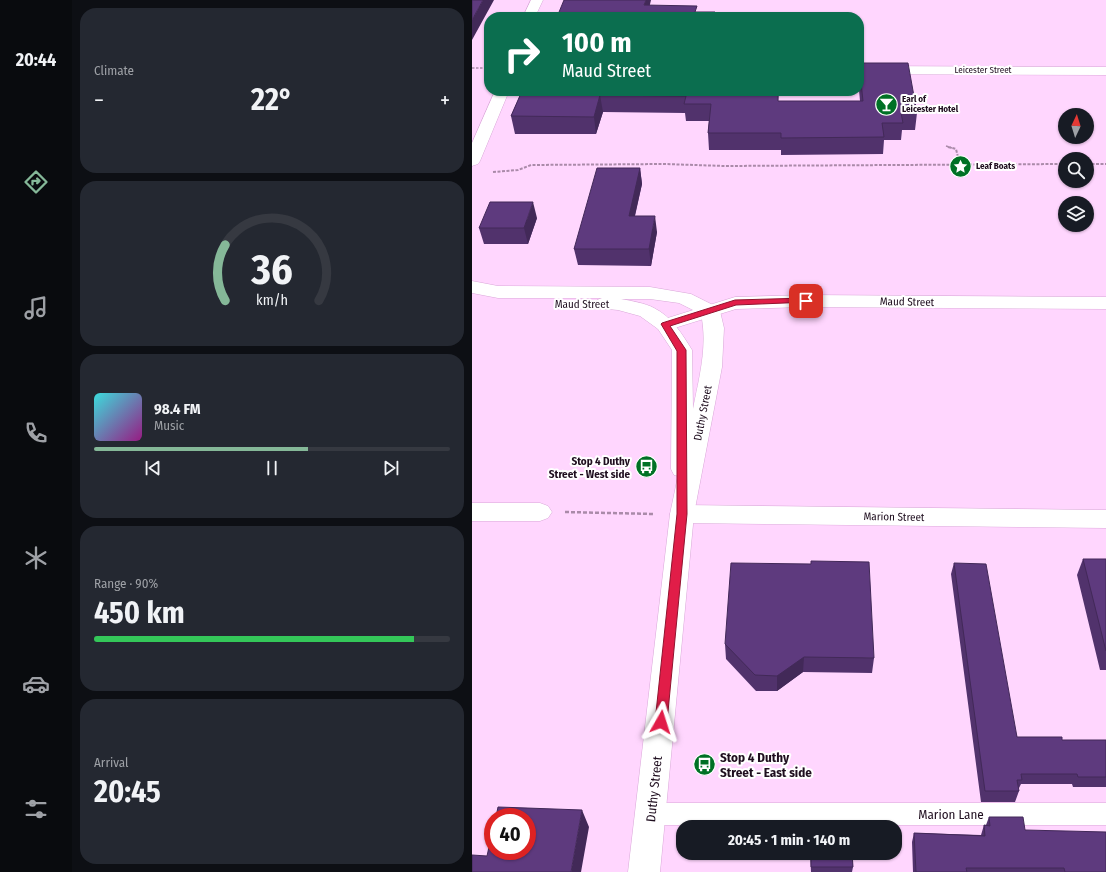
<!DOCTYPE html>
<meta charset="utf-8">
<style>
:root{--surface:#171b24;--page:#242831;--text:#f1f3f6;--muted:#9ea1a6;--line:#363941;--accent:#85b898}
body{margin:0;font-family:"Fira Sans Condensed",sans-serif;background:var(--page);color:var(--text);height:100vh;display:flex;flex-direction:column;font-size:15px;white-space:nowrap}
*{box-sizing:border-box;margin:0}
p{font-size:13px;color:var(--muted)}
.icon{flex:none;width:22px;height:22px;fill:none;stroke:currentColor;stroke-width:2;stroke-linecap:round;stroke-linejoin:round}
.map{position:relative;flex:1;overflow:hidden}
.drawer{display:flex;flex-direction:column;gap:8px;padding:8px;background:#0d0f14;width:400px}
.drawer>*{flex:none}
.banner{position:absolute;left:12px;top:12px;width:380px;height:84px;border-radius:16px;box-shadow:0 1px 3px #0004;background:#0b6e4f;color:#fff;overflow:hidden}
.needle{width:26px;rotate:4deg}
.tools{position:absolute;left:586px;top:108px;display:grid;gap:8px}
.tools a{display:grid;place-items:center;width:36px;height:36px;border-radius:50%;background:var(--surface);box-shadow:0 1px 3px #0004;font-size:20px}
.speed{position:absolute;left:12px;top:808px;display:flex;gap:8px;font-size:20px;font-weight:700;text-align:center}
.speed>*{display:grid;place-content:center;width:52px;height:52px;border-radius:50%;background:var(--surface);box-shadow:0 1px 3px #0004;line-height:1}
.speed .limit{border:6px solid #d22;background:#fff;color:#111}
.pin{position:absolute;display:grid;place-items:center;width:34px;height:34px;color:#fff;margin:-17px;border-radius:8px;box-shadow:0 2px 6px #0006}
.me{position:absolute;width:44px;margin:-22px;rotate:6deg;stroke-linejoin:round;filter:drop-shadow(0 0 3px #0008)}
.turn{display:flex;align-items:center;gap:14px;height:84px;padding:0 12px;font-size:18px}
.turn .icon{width:52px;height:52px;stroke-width:2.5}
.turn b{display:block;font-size:28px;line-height:34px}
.big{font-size:30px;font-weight:700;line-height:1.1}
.drawer .tile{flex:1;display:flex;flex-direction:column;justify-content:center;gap:6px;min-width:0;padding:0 14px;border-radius:16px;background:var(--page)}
.drawer .dial{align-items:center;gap:0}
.dial svg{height:104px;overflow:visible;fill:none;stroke:var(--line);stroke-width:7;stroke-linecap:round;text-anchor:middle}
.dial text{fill:var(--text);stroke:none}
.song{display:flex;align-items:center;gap:12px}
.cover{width:48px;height:48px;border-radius:6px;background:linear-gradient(135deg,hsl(180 70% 55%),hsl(310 70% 35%))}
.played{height:4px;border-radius:2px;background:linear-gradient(90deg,var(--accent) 60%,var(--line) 60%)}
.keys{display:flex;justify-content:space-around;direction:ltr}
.heat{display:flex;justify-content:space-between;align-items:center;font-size:22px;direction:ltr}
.charge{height:6px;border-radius:3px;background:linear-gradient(90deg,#34c759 90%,var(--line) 0)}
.trip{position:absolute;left:204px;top:820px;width:226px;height:40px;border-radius:16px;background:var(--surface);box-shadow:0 1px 3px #0004;font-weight:700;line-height:40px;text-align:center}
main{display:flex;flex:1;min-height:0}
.menu{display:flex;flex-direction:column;width:72px;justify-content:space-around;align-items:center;background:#090b0e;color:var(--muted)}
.menu .icon{width:28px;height:28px}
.menu .active{color:var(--accent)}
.menu b{font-size:18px;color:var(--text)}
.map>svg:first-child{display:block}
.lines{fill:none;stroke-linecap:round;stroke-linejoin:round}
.service-casing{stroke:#d9a7d8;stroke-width:1}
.minor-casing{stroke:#d9a7d8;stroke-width:1}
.tertiary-casing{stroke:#d9a7d8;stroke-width:1}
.path-far2{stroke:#aa8aa9;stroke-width:1.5;stroke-dasharray:2.5 1.5;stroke-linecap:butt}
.path-far1{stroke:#aa8aa9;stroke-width:2;stroke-dasharray:3 1.5;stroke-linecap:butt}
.path{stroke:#aa8aa9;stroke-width:2.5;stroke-dasharray:4 2;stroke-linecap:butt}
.service{fill:#fff;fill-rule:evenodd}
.minor{fill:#fff;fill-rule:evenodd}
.tertiary{fill:#fff;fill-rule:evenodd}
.wall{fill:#51326c}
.shaded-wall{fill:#422958}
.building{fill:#5e3a7e;stroke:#422958}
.route{fill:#e11d48;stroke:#92132f}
.labels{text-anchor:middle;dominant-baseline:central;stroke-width:4;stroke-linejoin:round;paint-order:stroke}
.far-street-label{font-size:9px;fill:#1f0e1f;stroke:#fff}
.far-poi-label{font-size:9px;font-weight:bold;fill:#1f0e1f;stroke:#fff;text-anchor:start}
.street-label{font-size:11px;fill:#1f0e1f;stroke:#fff}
.poi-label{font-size:11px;font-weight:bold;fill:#1f0e1f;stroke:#fff;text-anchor:end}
.near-poi-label{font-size:13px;font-weight:bold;fill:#1f0e1f;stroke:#fff;text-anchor:start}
.near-street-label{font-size:13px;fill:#1f0e1f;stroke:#fff}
</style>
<main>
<nav class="menu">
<b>20:44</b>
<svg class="icon active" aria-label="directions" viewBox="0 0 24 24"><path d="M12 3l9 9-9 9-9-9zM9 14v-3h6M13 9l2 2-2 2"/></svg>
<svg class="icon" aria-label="music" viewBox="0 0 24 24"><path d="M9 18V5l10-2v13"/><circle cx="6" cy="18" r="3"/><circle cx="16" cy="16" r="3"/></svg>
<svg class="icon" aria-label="phone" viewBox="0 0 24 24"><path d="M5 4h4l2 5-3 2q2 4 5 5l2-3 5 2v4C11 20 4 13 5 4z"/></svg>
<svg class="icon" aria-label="climate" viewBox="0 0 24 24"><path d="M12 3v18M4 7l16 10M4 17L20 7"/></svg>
<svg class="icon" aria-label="car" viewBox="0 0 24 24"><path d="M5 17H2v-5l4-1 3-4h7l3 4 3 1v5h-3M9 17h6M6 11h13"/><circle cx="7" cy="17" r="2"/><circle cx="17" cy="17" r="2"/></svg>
<svg class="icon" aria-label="filters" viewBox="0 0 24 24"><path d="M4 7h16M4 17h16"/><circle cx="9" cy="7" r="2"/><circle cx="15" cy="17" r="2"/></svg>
</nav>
<section class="drawer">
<div class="tile"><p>Climate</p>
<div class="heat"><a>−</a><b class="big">22°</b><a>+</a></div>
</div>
<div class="tile dial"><svg viewBox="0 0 100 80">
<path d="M14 69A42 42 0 1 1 86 69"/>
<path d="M14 69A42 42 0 0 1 14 26" stroke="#85b898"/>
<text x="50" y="56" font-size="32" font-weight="700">36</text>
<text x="50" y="72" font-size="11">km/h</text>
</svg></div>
<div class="tile">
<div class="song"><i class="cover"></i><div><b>98.4 FM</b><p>Music</p></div></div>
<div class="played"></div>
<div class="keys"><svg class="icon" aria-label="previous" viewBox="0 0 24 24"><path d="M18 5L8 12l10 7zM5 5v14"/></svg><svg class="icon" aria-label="pause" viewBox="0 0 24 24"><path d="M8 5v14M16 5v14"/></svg><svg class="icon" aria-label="next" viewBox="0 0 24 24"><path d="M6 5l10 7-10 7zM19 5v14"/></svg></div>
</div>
<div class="tile"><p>Range · 90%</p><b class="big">450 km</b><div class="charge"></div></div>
<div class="tile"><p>Arrival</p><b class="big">20:45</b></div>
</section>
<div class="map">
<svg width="634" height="872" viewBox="0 0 634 872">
<rect width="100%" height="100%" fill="#ffd6fe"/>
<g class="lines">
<defs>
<path id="service" d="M 179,803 L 634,803 L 634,825 L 179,825 L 171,822 L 168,814 L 171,806 Z"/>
<path id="minor" d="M 387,66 L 634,67 L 634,75 L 387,74 Z
M 334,295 L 634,297 L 634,309 L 334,307 L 264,309 L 193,331 L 186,329 L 183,325 L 186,321 L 263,297 Z
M 0,503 L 68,503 L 76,506 L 80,512 L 76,518 L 68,521 L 0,521 Z
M 210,505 L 634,510 L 634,528 L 210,523 L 202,521 L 198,514 L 202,507 Z"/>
<path id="tertiary" d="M 59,0 L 71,0 L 63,17 L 51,17 Z
M 23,91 L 37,91 L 8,161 L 6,164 L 0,166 L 0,143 Z
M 0,281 L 26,286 L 178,287 L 219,294 L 245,307 L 248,311 L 252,328 L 250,367 L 222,514 L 188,872 L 156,872 L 198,514 L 206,476 L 202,475 L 199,469 L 200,350 L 186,329 L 168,316 L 146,310 L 125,308 L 122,304 L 125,300 L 130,298 L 26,298 L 0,293 ZM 149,299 L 178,299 L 207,303 L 229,314 C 236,346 227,378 221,409 L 220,350 C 210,334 200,317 182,308 C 173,303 159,301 149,299 Z"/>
</defs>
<use href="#service" class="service-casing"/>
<use href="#minor" class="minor-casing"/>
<use href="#tertiary" class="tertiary-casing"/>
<path class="path-far2" d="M 0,68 L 17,68
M 474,146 L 480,148"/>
<path class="path-far1" d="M 476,147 L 484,149 L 488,165
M 615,164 L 634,164
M 21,172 L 46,170 L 59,165 L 192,164 L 253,166 L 593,164"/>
<path class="path" d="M 93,512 L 182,514"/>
<use href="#service" class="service"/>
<use href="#minor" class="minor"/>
<use href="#tertiary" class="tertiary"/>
</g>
<path class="wall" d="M 387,63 L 445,113 L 443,130 L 430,130 L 429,140 L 412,140 L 411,154 L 309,155 L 309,150 L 237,150 L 236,133 L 237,121 L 214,121 L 213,113 L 131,112 L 124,134 L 43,134 L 39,116 L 50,91 L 307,91 L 306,101 L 388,101 L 387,90 Z
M 168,168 L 170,184 L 163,216 L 185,232 L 179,266 L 106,265 L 102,249 Z
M 65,218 L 56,244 L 12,244 L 7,228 Z
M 611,559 L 634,559 L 634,670 L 628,670 L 605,575 Z
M 482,563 L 545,737 L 590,740 L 634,740 L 634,787 L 601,787 L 600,784 L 549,784 L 546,790 L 547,791 L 543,802 L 509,802 L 479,574 Z
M 253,644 L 402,658 L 400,673 L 331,672 L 305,691 L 284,691 L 254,659 Z
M 517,817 L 553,830 L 634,872 L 441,872 L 440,842 L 442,833 L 509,835 L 512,825 L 514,825 Z
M 338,853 L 380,853 L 381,867 L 380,872 L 339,872 Z"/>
<path class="shaded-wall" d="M 11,0 L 22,0 L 0,40 L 0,20 Z
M 174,0 L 179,0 L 175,17 L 172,5 Z
M 128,95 L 131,112 L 124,134 L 122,117 Z
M 168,168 L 170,184 L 159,232 L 157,216 Z
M 61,202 L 65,218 L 56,244 L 52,228 Z
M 183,216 L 185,232 L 179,266 L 177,249 Z
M 332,657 L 331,672 L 305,691 L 305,676 Z
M 110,810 L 117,827 L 109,872 L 99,872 Z"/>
<path class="building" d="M 0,0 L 11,0 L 0,20 Z
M 92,0 L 174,0 L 172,5 L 225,6 L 223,12 L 243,12 L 242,17 L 85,17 Z
M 387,63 L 436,63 L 445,113 L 429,113 L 431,123 L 410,123 L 412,137 L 309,138 L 309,133 L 236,133 L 239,104 L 212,104 L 214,96 L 128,95 L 122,117 L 39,116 L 50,91 L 306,91 L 306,101 L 391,101 Z
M 125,168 L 168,168 L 157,216 L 183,216 L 177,249 L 102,249 Z
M 18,202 L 61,202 L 52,228 L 7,228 Z
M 611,559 L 634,559 L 634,651 Z
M 339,561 L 397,562 L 402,658 L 332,657 L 305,676 L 283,675 L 253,644 L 259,563 L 339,564 Z
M 482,563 L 514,564 L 545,737 L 590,737 L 590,740 L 634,740 L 634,777 L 606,777 L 605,774 L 549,774 L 550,780 L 545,780 L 547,791 L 513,791 Z
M 26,807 L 110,810 L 99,872 L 0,872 L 0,855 L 15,856 L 21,829 L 21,851 L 55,851 L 55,817 L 24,817 Z
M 517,817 L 551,817 L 553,830 L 634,832 L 634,872 L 593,872 L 592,868 L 494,868 L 495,872 L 444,872 L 442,833 L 513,836 L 512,825 L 518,826 Z
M 338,825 L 379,825 L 379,827 L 338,827 Z
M 339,853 L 380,853 L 381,867 L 339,867 Z"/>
<path class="route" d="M 334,298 L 337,299 L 337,302 L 264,305 L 198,326 L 214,350 L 215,514 L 195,722 L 193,726 L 189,727 L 185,726 L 183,722 L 205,514 L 205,351 L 189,324 L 190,323 L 263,300 Z"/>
<defs>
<symbol id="bar-disc" viewBox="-11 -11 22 22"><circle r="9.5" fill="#007125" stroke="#fff"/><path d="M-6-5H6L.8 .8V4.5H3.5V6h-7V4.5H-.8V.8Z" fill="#fff"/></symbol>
<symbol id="sight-disc" viewBox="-11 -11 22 22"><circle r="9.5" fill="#007125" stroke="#fff"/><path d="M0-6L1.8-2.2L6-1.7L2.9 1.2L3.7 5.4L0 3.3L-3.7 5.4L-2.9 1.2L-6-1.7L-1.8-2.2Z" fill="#fff"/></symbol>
<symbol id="bus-disc" viewBox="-11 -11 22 22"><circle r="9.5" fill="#007125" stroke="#fff"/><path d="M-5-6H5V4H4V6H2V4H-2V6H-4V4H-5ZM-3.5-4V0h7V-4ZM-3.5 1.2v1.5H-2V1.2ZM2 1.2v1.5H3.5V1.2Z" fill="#fff"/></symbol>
</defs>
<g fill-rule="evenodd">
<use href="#bar-disc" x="402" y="92" width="25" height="25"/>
<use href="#sight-disc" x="476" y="154" width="25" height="25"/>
<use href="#bus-disc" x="162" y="454" width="25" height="25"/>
<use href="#bus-disc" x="220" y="752" width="25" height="25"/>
</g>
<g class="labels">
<g class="far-street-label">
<text x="511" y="70">Leicester Street</text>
</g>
<g class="far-poi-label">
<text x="430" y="99">Earl of<tspan x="430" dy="10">Leicester Hotel</tspan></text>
<text x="504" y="166">Leaf Boats</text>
</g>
<g class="street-label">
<text transform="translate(435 302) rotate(1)">Maud Street</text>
<text x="110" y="304">Maud Street</text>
<text transform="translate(231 413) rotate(-79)">Duthy Street</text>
<text transform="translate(422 517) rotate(1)">Marion Street</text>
</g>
<g class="poi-label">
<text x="158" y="461">Stop 4 Duthy<tspan x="158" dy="13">Street - West side</tspan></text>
</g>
<g class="near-poi-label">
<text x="248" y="757">Stop 4 Duthy<tspan x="248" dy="15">Street - East side</tspan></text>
</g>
<g class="near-street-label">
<text transform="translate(182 789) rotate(-84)">Duthy Street</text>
<text x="479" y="814">Marion Lane</text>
</g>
</g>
</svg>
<div class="tools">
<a><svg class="needle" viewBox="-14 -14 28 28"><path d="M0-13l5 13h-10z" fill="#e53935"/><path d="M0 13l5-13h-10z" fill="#9ea1a6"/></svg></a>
<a><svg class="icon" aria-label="search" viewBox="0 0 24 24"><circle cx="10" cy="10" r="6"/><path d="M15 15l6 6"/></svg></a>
<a><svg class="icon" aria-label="layers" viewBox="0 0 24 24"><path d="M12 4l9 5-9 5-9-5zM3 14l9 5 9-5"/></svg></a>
</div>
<div class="speed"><div class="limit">40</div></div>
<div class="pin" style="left:334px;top:301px;background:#d93025"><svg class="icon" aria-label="arrive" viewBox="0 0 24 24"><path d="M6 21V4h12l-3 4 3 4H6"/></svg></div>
<svg class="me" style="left:189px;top:722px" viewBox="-20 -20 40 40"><path d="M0-17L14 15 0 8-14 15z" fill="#e11d48" stroke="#fff" stroke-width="4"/></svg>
<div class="trip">20:45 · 1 min · 140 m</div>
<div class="banner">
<div class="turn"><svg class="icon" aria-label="right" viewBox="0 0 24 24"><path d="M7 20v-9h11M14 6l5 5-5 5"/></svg><div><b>100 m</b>Maud Street</div></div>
</div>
</div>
</main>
